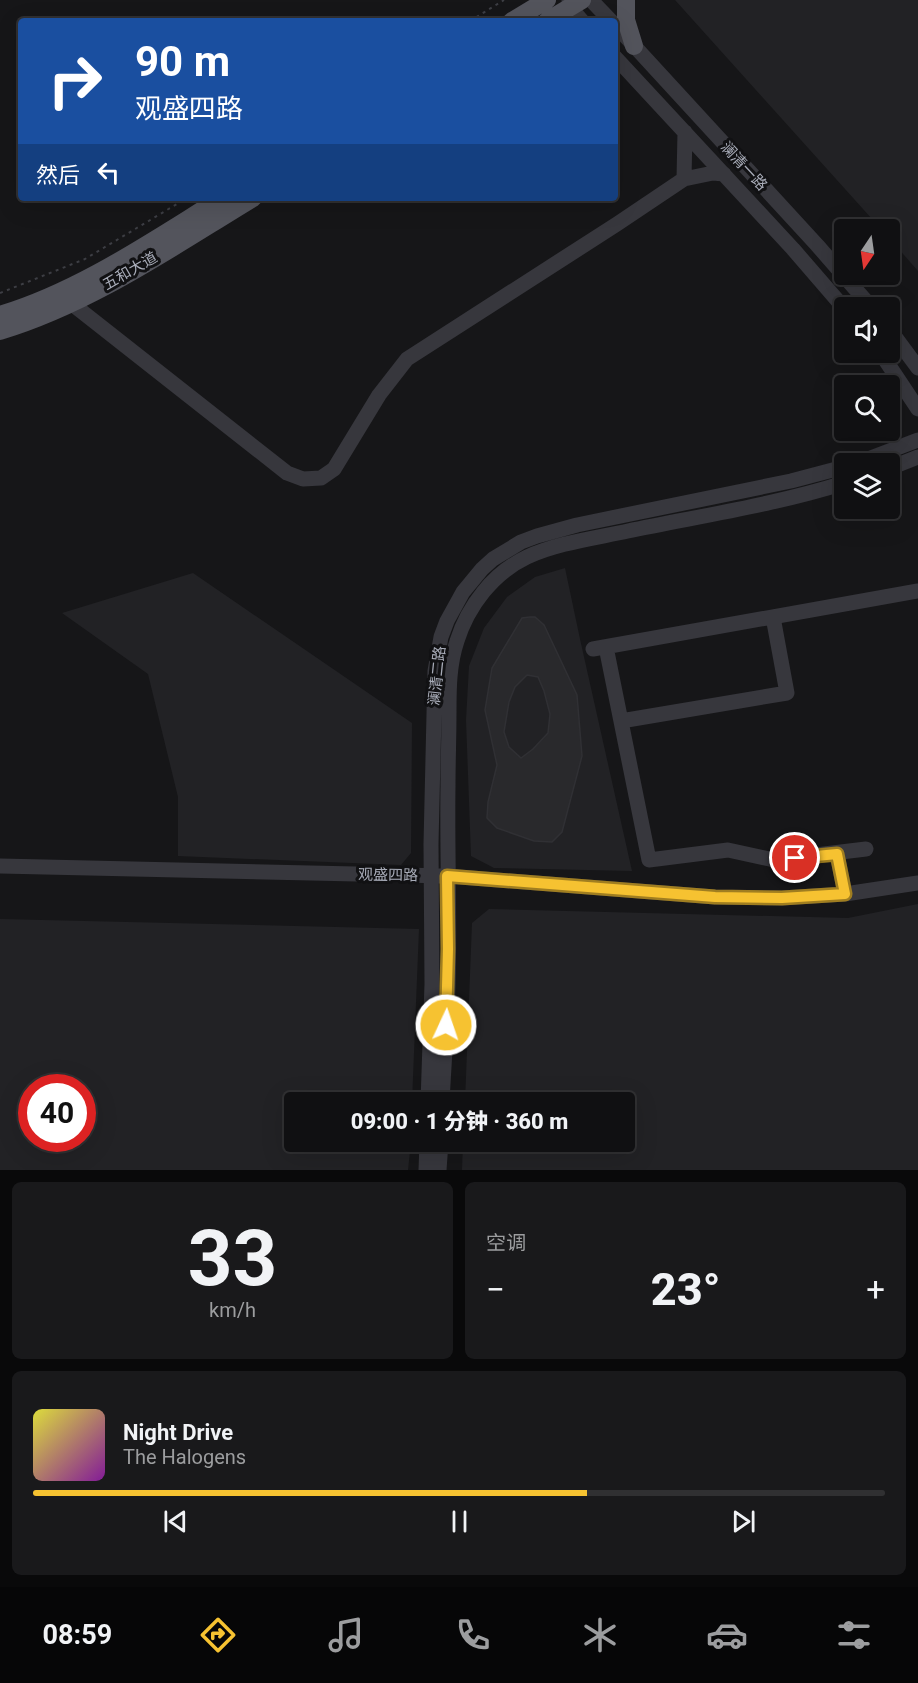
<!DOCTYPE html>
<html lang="zh">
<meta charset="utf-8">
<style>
:root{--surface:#101012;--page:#19191b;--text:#f1f3f6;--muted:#9c9d9f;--line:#303032;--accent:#f6c231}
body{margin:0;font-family:Roboto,"Noto Sans SC",sans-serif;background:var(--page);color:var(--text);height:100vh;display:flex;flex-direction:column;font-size:22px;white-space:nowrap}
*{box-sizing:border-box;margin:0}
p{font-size:20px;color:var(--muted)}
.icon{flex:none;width:33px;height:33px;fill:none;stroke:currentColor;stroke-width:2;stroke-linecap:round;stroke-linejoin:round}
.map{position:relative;height:1170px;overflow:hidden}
.panel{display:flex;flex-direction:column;gap:12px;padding:12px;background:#09090a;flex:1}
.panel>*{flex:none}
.banner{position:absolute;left:18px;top:18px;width:600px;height:183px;border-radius:6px;box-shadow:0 6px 24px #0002,0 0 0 2px var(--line);background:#1a4fa0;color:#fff;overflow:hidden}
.needle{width:39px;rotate:193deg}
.controls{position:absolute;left:834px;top:219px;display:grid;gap:12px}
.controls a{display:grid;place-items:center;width:66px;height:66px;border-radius:6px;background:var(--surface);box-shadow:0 6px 24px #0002,0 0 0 2px var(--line);font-size:30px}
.speed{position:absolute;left:18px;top:1074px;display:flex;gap:12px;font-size:30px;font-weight:700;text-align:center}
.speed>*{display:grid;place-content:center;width:78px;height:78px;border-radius:50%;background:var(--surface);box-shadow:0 6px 24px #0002,0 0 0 2px var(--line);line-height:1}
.speed .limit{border:9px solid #d22;background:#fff;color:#111}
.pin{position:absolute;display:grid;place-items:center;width:51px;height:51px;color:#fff;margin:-26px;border:3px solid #fff;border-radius:50%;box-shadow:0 2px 6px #0007}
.me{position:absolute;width:66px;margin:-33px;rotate:3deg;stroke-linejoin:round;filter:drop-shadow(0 0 4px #0008)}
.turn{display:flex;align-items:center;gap:21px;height:126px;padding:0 18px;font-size:27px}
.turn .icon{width:78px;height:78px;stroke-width:2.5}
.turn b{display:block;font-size:42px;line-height:51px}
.then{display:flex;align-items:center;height:57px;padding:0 18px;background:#0003;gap:12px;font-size:22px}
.big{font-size:45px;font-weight:800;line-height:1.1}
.panel .tile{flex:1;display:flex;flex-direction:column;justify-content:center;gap:9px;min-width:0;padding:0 21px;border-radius:9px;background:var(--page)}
.panel .dial{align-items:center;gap:0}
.dial b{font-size:78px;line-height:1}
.song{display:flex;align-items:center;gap:18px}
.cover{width:72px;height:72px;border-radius:9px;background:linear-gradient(135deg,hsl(60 70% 55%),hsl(290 70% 35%))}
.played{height:6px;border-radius:3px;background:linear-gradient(90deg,var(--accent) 65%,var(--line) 65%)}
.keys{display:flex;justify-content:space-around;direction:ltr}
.heat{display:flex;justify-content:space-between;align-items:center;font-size:33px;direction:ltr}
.panel .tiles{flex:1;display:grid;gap:12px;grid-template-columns:1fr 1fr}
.tile:last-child{grid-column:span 2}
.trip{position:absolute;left:284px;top:1092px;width:351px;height:60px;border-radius:6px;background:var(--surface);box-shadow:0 6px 24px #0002,0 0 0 2px var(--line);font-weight:800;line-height:60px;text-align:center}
.tabs{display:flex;height:96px;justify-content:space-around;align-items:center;background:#060607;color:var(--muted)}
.tabs .icon{width:42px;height:42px}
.tabs .current{color:var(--accent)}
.tabs b{font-size:27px;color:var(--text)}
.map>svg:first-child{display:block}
.built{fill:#222225;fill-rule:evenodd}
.building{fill:#29292c;stroke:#303034;stroke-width:1.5;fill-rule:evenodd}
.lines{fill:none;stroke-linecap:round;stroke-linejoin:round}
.path{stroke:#3d3e44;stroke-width:2;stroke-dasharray:3 4.5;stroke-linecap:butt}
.minor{stroke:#37373d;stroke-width:15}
.major{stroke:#53545c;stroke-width:18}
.route-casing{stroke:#a07e20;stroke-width:15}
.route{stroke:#f6c231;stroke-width:10}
.labels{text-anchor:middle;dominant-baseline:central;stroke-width:6;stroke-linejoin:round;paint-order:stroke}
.street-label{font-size:15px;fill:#a8acb8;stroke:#111113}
</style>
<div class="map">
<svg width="918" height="1170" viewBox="0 0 918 1170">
<rect width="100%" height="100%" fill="#161618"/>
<path class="built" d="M 675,0 L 918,0 L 918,271 L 890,239 L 890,230 L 881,229 Z
M 565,568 L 580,639 L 632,871 L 494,868 L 471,856 L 466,720 L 469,666 L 484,628 L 507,597 L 535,577 Z
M 193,573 L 412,723 L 411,853 L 401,865 L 178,856 L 178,797 L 148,674 L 62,613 Z
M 918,904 L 918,1170 L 462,1170 L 463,1142 L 624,1142 L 624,1102 L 465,1102 L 472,923 L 489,909 L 848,918 Z
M 0,919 L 419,929 L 412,1102 L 294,1102 L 294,1142 L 411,1142 L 408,1170 L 0,1170 ZM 32,1088 L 82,1088 L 82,1138 L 32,1138 Z"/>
<path class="building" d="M 530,617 L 535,617 L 544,625 L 577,695 L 582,756 L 562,832 L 552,842 L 534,841 L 497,828 L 487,818 L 488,802 L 497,765 L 485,710 L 492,668 L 522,618 ZM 527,675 L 538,677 L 544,691 L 550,714 L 548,733 L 533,749 L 521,758 L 509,747 L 504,732 L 509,702 L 515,687 Z"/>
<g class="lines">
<path class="path" d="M 470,21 L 504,0
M 0,293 L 85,259 L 187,198"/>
<path class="minor" d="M 569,0 L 570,7 L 582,21
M 591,0 L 611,21
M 615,25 L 817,245 L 872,308
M 615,57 L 793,249 L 844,308
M 684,179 L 685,132
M 71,303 L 287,473 L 303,479 L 321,478 L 334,469 L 379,395 L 407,359 L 617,224 L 684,179 L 713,173 L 724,174
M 890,330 L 918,368
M 880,352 L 918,409
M 855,464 L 918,440
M 890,468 L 918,457
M 606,647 L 649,860 L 728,850 L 774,860 L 866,849
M 593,649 L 918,591
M 621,721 L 787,693 L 773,617
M 837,854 L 845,894
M 0,866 L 447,876 L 715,897 L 782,898 L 845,894 L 918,883
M 428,1102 L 432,984 L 431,844 L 435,671 L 441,637 L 447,621 L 463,592 L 482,569 L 493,559 L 521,542 L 537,536 L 577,525 L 791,481 L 844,467
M 442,1102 C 444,1063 447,1024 448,985 C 450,919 447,852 448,786 C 448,762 449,737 449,713 C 449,689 449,665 457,641 C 468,606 493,573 527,557 C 557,543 596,538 628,531 C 700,516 774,505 844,483
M 426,1170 L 427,1142
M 439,1170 L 441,1142"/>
<path class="major" d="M 626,0 L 626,20 L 634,46
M 512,21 L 547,0
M 547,21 L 582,0
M 0,315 C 80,291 152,241 222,198
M 0,331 C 92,303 172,247 253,198"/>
</g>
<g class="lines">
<defs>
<path id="route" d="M 446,1025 L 448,949 L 447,876 L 715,897 L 782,898 L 845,894 L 837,854 L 795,858"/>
</defs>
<use href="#route" class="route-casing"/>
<use href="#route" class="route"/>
</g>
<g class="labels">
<g class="street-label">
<text transform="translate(744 166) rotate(47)">澜清一路</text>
<text transform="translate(130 271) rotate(-30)">五和大道</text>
<text transform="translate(437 676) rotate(-84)">澜清二路</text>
<text transform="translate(388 875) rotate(1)">观盛四路</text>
</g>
</g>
</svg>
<div class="controls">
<a><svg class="needle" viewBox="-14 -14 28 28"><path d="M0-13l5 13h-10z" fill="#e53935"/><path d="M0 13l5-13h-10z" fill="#9c9d9f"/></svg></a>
<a><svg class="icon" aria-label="sound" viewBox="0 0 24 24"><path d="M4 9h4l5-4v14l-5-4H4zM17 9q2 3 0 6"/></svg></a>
<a><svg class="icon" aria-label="search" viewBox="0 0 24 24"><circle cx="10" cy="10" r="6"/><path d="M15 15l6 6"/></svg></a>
<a><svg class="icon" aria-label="layers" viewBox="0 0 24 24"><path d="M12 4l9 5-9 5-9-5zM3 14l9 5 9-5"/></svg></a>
</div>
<div class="speed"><div class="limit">40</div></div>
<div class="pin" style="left:795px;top:858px;background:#d93025"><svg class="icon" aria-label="arrive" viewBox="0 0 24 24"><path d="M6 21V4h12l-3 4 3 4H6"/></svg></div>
<svg class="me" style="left:446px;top:1025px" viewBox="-20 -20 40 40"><circle r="17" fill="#f6c231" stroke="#fff" stroke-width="3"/><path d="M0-11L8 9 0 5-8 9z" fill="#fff"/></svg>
<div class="trip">09:00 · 1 分钟 · 360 m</div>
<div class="banner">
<div class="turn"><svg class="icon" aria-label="right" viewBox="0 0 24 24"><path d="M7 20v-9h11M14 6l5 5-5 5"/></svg><div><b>90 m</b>观盛四路</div></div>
<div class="then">然后<svg class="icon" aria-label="left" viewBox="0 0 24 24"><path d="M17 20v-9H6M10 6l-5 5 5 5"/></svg></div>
</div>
</div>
<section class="panel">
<div class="tiles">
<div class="tile dial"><b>33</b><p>km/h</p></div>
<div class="tile"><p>空调</p>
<div class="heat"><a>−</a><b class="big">23°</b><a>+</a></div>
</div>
<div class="tile">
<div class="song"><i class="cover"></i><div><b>Night Drive</b><p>The Halogens</p></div></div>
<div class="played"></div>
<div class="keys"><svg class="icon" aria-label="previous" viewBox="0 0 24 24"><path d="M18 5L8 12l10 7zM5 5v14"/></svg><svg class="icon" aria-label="pause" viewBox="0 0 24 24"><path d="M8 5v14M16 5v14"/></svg><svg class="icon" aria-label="next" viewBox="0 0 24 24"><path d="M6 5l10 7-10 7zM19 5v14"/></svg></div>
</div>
</div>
</section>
<nav class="tabs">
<b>08:59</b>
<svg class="icon current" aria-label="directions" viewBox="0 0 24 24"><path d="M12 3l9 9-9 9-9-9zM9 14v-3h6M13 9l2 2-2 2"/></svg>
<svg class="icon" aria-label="music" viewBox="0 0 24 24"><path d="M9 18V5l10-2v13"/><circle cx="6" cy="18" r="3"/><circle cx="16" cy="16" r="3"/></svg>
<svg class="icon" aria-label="phone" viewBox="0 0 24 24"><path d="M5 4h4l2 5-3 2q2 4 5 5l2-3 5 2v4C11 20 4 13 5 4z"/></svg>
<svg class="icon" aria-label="climate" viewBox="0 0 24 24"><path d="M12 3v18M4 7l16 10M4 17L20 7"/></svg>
<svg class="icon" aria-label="car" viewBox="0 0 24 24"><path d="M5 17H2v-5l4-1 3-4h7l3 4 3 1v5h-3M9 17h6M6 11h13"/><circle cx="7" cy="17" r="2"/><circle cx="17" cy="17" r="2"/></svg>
<svg class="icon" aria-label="filters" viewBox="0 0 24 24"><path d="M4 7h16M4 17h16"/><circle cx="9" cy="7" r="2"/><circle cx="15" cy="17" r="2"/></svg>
</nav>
